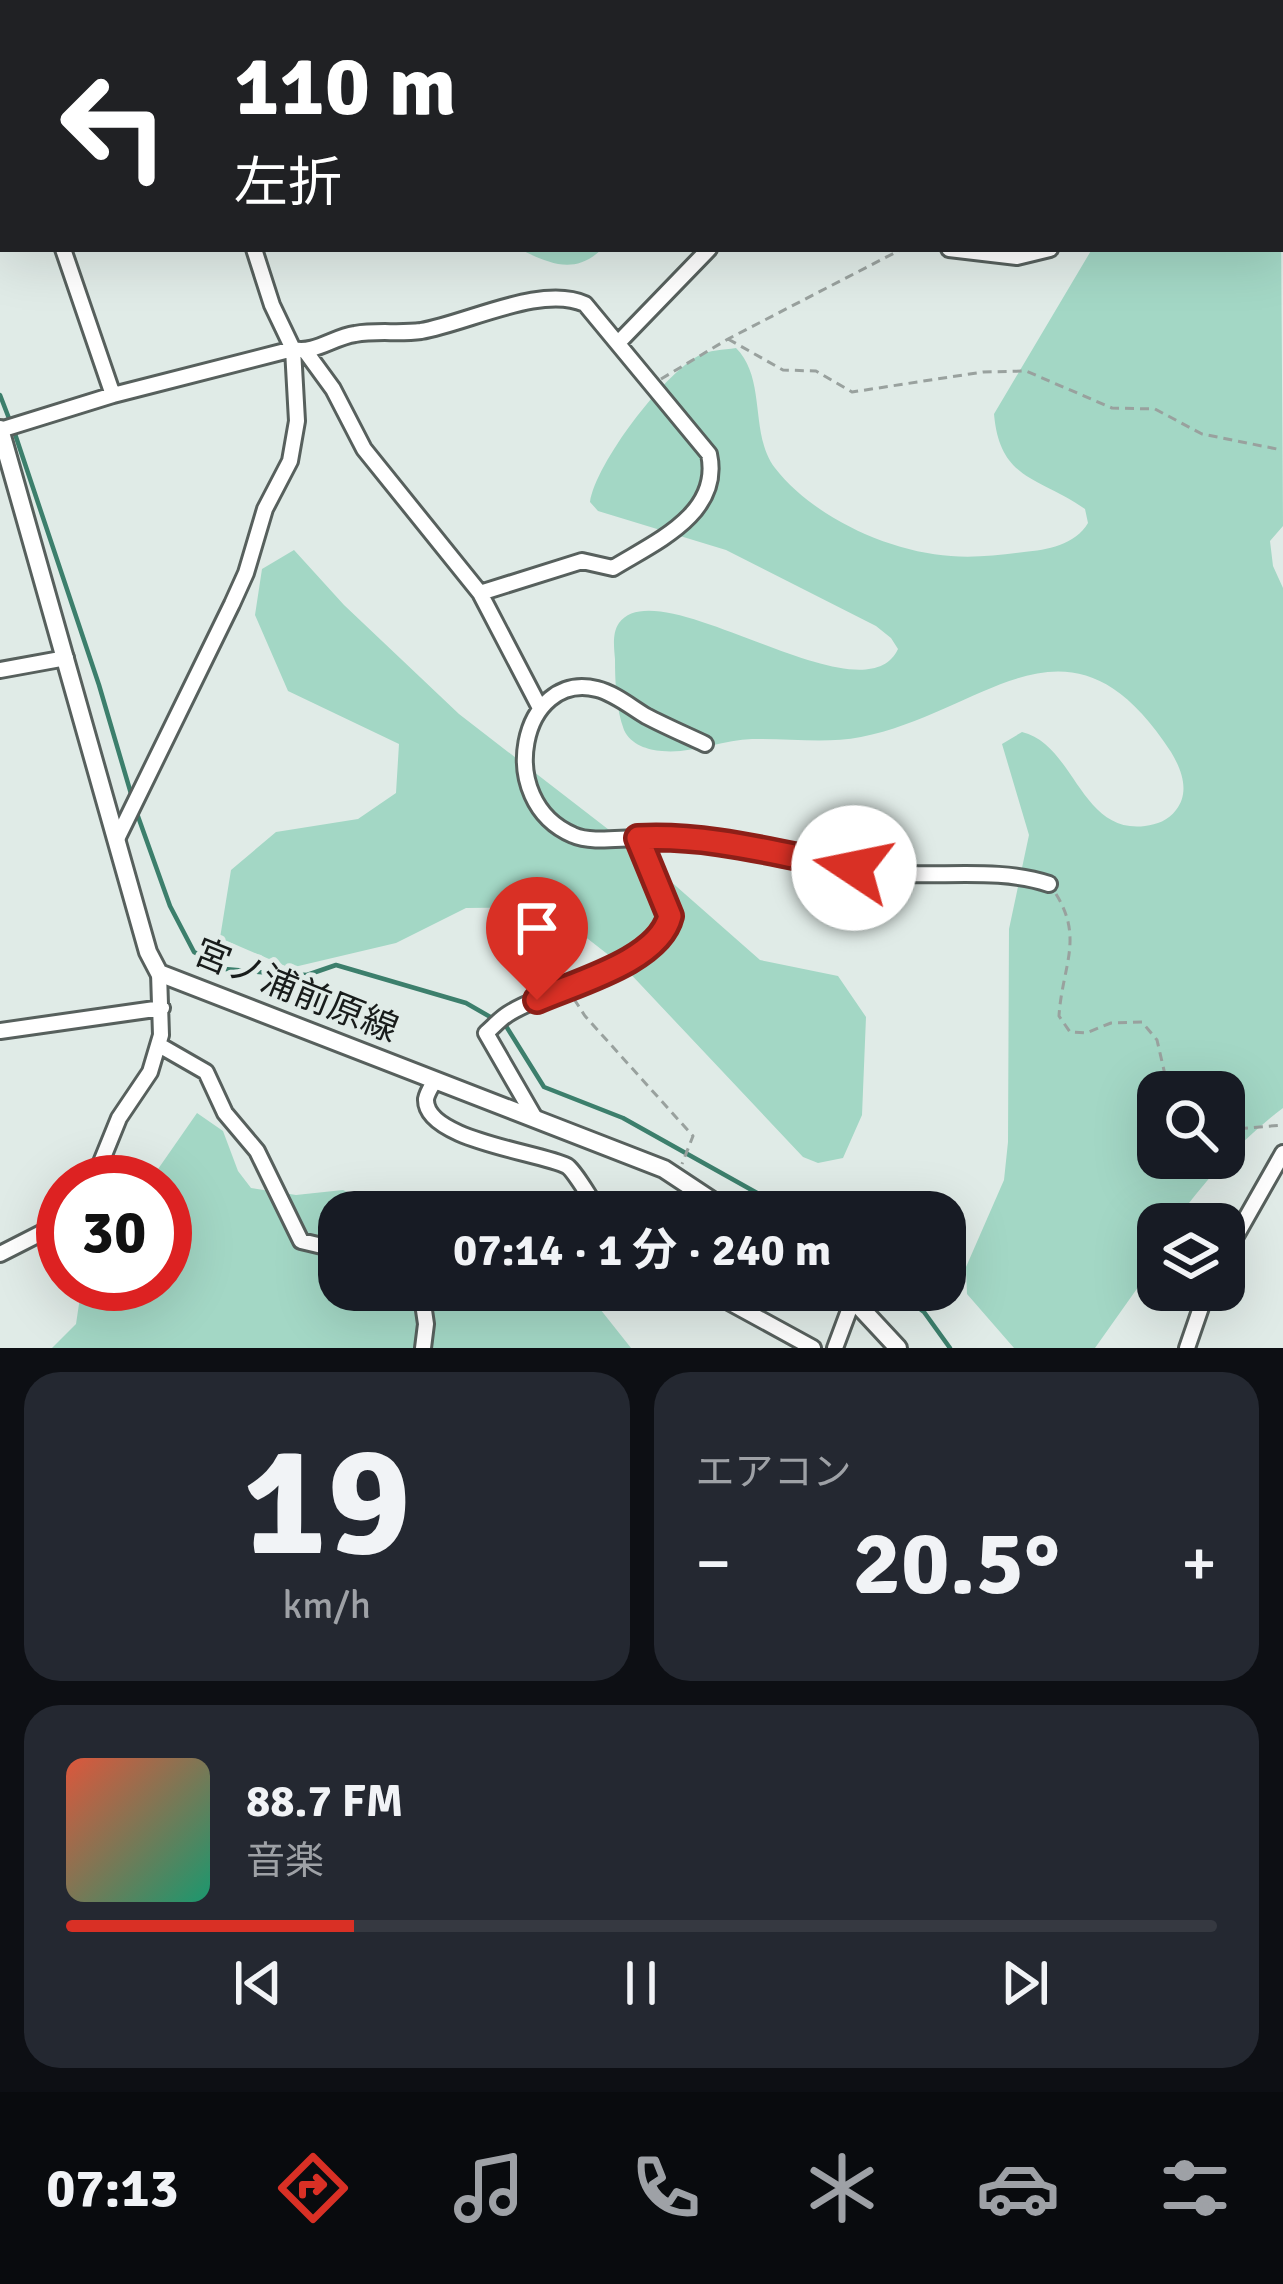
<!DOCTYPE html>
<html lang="ja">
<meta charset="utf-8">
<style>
:root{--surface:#171b24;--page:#242831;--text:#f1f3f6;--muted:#9ea1a6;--line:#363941;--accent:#d93025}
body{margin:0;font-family:Signika,"Noto Sans JP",sans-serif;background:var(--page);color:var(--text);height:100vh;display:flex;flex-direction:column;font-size:45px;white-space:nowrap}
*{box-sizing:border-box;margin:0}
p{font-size:39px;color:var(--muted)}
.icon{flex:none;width:66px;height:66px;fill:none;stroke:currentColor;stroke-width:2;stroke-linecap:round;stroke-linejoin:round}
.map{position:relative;height:1348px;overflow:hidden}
.panel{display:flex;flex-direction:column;gap:24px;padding:24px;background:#0d0f14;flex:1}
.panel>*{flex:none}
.guide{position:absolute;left:0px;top:0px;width:1284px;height:252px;box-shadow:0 12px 48px #0002;background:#202124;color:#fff;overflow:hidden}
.controls{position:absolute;left:1137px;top:1071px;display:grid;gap:24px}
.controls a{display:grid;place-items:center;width:108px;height:108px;border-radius:24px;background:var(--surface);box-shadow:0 12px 48px #0002;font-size:60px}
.speed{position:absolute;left:36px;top:1155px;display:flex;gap:24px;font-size:60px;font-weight:700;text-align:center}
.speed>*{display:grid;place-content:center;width:156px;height:156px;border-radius:50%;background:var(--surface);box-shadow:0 12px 48px #0002;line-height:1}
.speed .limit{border:18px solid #d22;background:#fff;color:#111}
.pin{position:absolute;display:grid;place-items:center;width:102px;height:102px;color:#fff;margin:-123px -51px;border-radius:50% 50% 50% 0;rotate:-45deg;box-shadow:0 0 12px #0007}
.pin .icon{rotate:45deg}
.me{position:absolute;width:132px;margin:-66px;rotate:281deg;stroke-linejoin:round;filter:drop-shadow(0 0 9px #0008)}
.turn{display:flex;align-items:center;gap:42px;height:252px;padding:0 36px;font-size:54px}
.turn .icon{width:156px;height:156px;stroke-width:2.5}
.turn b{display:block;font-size:84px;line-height:102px}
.big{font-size:90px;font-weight:700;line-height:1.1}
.panel .tile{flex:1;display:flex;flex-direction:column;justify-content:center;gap:18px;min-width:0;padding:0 42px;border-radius:36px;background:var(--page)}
.panel .dial{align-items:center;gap:0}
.dial b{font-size:156px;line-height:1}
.song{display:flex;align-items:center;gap:36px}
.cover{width:144px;height:144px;border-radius:18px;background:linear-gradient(135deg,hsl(10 70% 55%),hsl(160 70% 35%))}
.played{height:12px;border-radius:6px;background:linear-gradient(90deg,var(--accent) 25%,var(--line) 25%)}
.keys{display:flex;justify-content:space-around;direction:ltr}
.heat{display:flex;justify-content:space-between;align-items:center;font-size:66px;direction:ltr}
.panel .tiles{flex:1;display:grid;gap:24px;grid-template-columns:1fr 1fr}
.tile:last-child{grid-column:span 2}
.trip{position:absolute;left:318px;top:1191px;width:648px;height:120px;border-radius:36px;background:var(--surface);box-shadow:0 12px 48px #0002;font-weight:700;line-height:120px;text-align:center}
.menu{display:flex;height:192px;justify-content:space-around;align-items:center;background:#090b0e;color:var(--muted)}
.menu .icon{width:84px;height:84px}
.menu .active{color:var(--accent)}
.menu b{font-size:54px;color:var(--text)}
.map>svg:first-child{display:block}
.green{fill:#a3d7c5;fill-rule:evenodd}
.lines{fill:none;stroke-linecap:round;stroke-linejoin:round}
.stream{stroke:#3c7f6c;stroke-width:4.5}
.minor-casing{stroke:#57605d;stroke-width:20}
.major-casing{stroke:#57605d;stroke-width:22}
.path{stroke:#99a19e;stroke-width:3;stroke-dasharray:9 6;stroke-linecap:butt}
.minor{stroke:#fff;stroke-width:14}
.major{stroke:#fff;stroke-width:16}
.route-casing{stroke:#8d1f18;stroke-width:30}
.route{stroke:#d93025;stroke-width:21}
.labels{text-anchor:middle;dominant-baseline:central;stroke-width:10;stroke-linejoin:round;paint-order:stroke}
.street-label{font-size:36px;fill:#181c1b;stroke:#e0ebe7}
</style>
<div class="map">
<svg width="1283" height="1348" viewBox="0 0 1283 1348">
<rect width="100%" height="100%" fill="#e0ebe7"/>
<path class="green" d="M 1281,225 L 1283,526 L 1270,541 L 1273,566 L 1283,588 L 1283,1108 C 1239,1141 1206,1180 1173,1224 L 1158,1224 L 1158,1259 L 1095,1348 L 1014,1348 L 967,1294 L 966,1267 L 1004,1180 L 1008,1142 L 1009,929 L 1029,835 L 1002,744 L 1022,732 C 1075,745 1080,834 1145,826 C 1157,824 1168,821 1176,810 C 1190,792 1182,770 1171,752 C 1069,595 987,712 861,737 C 825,744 788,738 752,739 C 723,740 691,754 662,751 C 648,750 631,745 624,730 C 616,709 615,681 615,659 C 614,647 612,633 619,623 C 659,567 863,724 898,649 L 891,638 L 876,626 L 726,550 L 598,511 L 590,502 C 596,463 663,375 698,356 C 709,350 723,350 736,348 C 767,379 749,434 775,468 C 813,517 889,552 951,556 C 975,558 1000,555 1024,552 C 1047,550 1075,545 1088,523 L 1085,509 C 1038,476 1000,481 994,414 L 1092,249 L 1281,249 ZM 1158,1092 L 1224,1092 L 1224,1158 L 1158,1158 Z
M 519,249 L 602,249 C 574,276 549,263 519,249 Z
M 294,550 L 344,605 L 459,714 L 635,850 L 760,960 L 838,976 L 866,1017 L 862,1115 L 843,1158 L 818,1163 L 803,1157 L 624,967 L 547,907 L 466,908 L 396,943 L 290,968 L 220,938 L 231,870 L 276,832 L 358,819 L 396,793 L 399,744 L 288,691 L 255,615 L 262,569 Z
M 197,1113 L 223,1131 L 238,1171 L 251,1188 L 296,1195 L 343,1190 L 391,1212 L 339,1212 L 339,1290 L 585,1290 L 631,1348 L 52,1348 L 76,1324 L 82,1284 L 165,1284 L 165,1182 L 149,1182 Z"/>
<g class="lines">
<path class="stream" d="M 0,395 L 10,421
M 14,431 L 99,685 L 132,797
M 135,808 L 170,906 L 194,952 L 225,969 L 259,972 L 307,975 L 336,965 L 466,1003 L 506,1026 L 544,1087 L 623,1118 L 791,1212
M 895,1290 L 924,1312 L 950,1348"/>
<defs>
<path id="minor" d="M 252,0 L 252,3
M 537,0 L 539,3
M 819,0 L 820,3
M 1054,0 L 1056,3
M 49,3 L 58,0
M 1095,3 L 1102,0
M 1210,3 L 1211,0
M 0,19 L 3,18
M 0,56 L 3,65
M 1281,67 L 1283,67
M 63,249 L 113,395
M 949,249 L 1017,257 L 1050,249
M 619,342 L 709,249
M 306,352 L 333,389 L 364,449 L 480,593 L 540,708
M 0,430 L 113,395 L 293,349 C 315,354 333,337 355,334 C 377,330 399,334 421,331 C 468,323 542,284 585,304 L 709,454 C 722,514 655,542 613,568 L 582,561 L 480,593
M 0,670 L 66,658
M 118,837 L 232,604 L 246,573 L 265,509 L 290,461 L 297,421 L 293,349 L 272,305 L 254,249
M 638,838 C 722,833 801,864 884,873 C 938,878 999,867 1049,884
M 0,1031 L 162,1008
M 159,1045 L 206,1072 L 225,1113 L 257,1151 L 301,1241 L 339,1250
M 434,1082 C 431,1087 427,1093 426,1099 C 424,1140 539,1152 567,1166 C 575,1171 592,1202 600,1212
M 535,1118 L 486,1033 C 493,1027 500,1019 508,1014 C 551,986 657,971 671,916 L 638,838 C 619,838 590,843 573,835 C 493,801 521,670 597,689 C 614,693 631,707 646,716 C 665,726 686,735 705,744
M 93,1182 L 119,1118 L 150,1072 L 161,1035 L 159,973
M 0,1254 L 63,1222
M 1224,1257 L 1283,1153
M 421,1290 L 426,1324 L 423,1348
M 707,1290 L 813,1348
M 835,1348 L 854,1297
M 1187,1348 L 1207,1290"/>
<path id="major" d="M 0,429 L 148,952 L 159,973 L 664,1169 L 729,1212
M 844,1290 L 898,1348"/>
</defs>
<use href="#minor" class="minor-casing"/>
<use href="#major" class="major-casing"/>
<path class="path" d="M 728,339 L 783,370 L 816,371 L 852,392 L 983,372 L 1026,371 L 1112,408 L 1155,409 L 1202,434 L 1282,450
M 661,379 L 728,339 L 902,249
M 1056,894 C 1084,939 1062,967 1059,1016 L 1070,1032 L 1086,1033 L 1111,1023 L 1142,1022 L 1157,1040 L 1169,1092
M 574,999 L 585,1016 L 693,1136 L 682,1164
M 1224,1130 L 1283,1125"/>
<use href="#minor" class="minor"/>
<use href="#major" class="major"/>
</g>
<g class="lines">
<defs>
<path id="route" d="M 537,1000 C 575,983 659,961 670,916 L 638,838 C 711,834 781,855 854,868"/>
</defs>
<use href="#route" class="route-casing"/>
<use href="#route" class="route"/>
</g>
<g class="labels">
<g class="street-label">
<text transform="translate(296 991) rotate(22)">宮ノ浦前原線</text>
</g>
</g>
</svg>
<div class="controls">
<a><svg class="icon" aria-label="search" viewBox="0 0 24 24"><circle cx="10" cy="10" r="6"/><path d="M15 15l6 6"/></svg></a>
<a><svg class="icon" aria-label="layers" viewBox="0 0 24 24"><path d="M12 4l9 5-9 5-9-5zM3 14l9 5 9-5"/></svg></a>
</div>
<div class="speed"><div class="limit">30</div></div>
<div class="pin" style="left:537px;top:1000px;background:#d93025"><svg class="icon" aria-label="arrive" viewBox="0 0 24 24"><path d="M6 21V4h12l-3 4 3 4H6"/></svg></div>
<svg class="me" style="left:854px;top:868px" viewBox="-20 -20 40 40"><circle r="19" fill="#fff"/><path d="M0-13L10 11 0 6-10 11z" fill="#d93025"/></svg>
<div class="trip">07:14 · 1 分 · 240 m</div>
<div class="guide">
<div class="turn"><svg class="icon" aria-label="left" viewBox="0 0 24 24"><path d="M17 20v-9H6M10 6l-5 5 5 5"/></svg><div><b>110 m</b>左折</div></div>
</div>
</div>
<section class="panel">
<div class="tiles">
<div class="tile dial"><b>19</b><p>km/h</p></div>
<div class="tile"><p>エアコン</p>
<div class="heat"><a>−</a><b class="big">20.5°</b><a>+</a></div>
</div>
<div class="tile">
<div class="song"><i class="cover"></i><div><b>88.7 FM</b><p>音楽</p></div></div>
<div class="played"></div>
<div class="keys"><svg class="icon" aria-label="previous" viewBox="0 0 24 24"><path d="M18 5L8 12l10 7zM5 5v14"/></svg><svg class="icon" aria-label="pause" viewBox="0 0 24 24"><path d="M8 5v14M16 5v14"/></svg><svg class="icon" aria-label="next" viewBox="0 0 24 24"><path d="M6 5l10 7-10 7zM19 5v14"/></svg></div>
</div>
</div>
</section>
<nav class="menu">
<b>07:13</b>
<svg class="icon active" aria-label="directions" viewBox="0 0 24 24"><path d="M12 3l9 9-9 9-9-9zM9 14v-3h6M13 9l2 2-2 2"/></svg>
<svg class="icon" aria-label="music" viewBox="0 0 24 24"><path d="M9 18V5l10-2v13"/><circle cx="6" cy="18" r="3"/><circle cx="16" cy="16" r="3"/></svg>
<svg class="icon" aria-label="phone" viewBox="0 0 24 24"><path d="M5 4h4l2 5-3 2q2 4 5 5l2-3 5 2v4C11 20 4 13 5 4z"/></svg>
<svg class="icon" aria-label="climate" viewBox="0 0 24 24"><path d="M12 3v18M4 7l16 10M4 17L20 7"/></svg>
<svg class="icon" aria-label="car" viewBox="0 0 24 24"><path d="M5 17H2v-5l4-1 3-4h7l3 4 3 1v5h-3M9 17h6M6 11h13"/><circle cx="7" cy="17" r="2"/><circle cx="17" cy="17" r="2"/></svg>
<svg class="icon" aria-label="filters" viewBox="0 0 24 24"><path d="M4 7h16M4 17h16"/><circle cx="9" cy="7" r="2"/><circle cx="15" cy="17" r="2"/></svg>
</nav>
